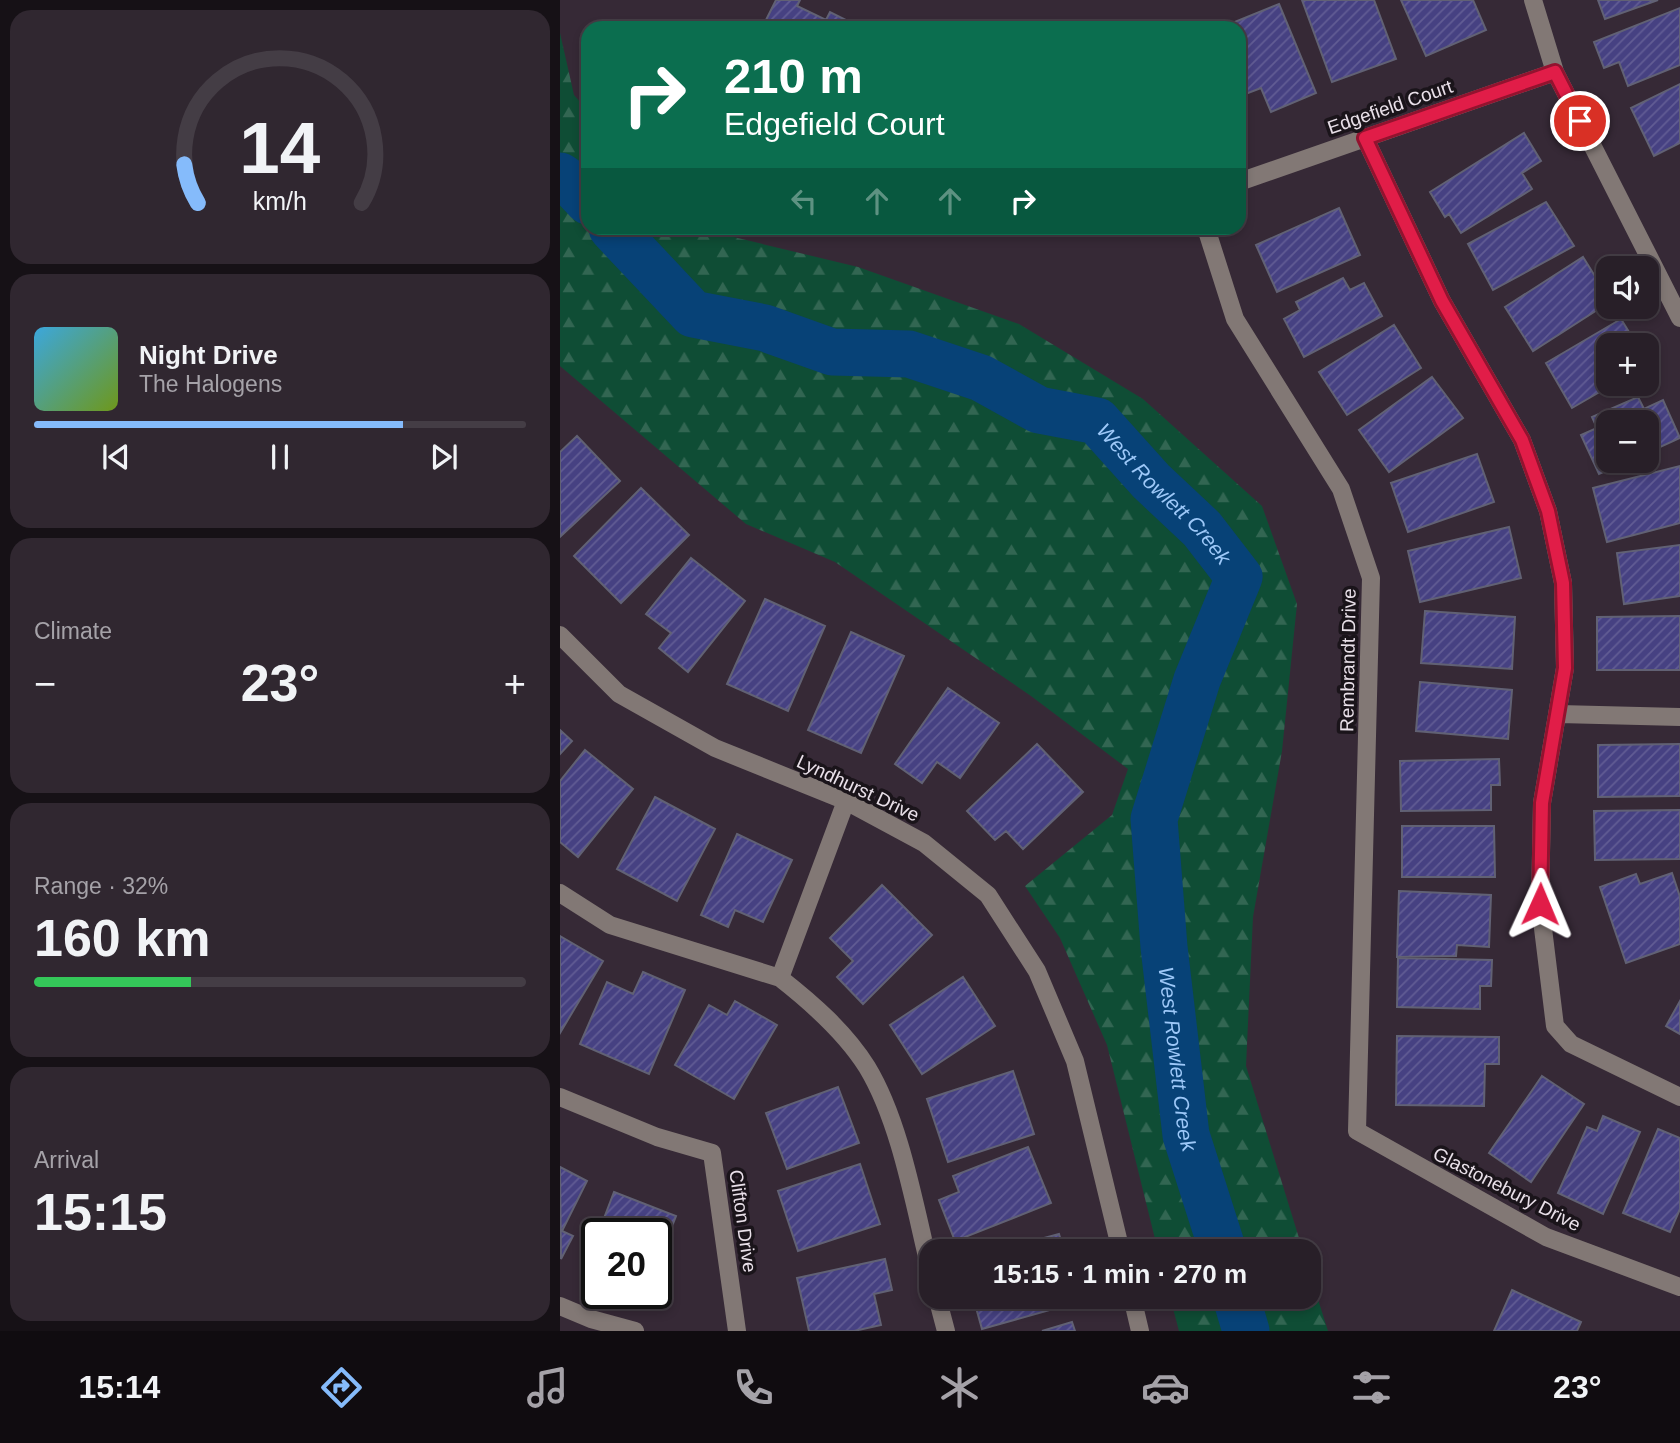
<!DOCTYPE html>
<meta charset="utf-8">
<style>
:root{--surface:#281f28;--page:#302730;--text:#f1f3f6;--muted:#a5a2a8;--line:#443d45;--accent:#85bbfb}
body{margin:0;font-family:Arial,sans-serif;background:var(--page);color:var(--text);height:100vh;display:flex;flex-direction:column;font-size:26px;white-space:nowrap}
*{box-sizing:border-box;margin:0}
p{font-size:23px;color:var(--muted)}
.icon{flex:none;width:38px;height:38px;fill:none;stroke:currentColor;stroke-width:2;stroke-linecap:round;stroke-linejoin:round}
.map{position:relative;flex:1;overflow:hidden}
.details{display:flex;flex-direction:column;gap:10px;padding:10px;background:#161116;width:560px}
.details>*{flex:none}
.top-card{position:absolute;left:21px;top:21px;width:665px;height:214px;border-radius:21px;box-shadow:0 4px 10px #0003,0 0 0 2px var(--line);background:#0b6e4f;color:#fff;overflow:hidden}
.controls{position:absolute;left:1036px;top:256px;display:grid;gap:14px}
.controls a{display:grid;place-items:center;width:63px;height:63px;border-radius:14px;background:var(--surface);box-shadow:0 4px 10px #0003,0 0 0 2px var(--line);font-size:35px}
.speed{position:absolute;left:21px;top:1218px;display:flex;gap:14px;font-size:35px;font-weight:700;text-align:center}
.speed>*{display:grid;place-content:center;width:91px;height:91px;border-radius:50%;background:var(--surface);box-shadow:0 4px 10px #0003,0 0 0 2px var(--line);line-height:1}
.speed .limit{border:4px solid #111;border-radius:10px;background:#fff;color:#111}
.pin{position:absolute;display:grid;place-items:center;width:60px;height:60px;color:#fff;margin:-30px;border:4px solid #fff;border-radius:50%;box-shadow:0 2px 7px #0007}
.me{position:absolute;width:77px;margin:-38px;rotate:1deg;stroke-linejoin:round;filter:drop-shadow(0 0 5px #0008)}
.turn{display:flex;align-items:center;gap:24px;height:147px;padding:0 28px;font-size:32px}
.turn .icon{width:91px;height:91px;stroke-width:2.5}
.turn b{display:block;font-size:49px;line-height:60px}
.lanes{display:flex;align-items:center;height:66px;padding:0 28px;background:#0003;justify-content:center;gap:35px;direction:ltr}
.lanes .off{opacity:.35}
.big{font-size:52px;font-weight:800;line-height:1.1}
.details .widget{flex:1;display:flex;flex-direction:column;justify-content:center;gap:10px;min-width:0;padding:0 24px;border-radius:21px;background:var(--page)}
.details .dial{align-items:center;gap:0}
.dial svg{height:182px;overflow:visible;fill:none;stroke:var(--line);stroke-width:7;stroke-linecap:round;text-anchor:middle}
.dial text{fill:var(--text);stroke:none}
.song{display:flex;align-items:center;gap:21px}
.cover{width:84px;height:84px;border-radius:10px;background:linear-gradient(135deg,hsl(200 70% 55%),hsl(80 70% 35%))}
.played{height:7px;border-radius:4px;background:linear-gradient(90deg,var(--accent) 75%,var(--line) 75%)}
.keys{display:flex;justify-content:space-around;direction:ltr}
.heat{display:flex;justify-content:space-between;align-items:center;font-size:38px;direction:ltr}
.charge{height:10px;border-radius:5px;background:linear-gradient(90deg,#34c759 32%,var(--line) 0)}
.trip{position:absolute;left:359px;top:1239px;width:402px;height:70px;border-radius:21px;background:var(--surface);box-shadow:0 4px 10px #0003,0 0 0 2px var(--line);font-weight:800;line-height:70px;text-align:center}
.tabs{display:flex;height:112px;justify-content:space-around;align-items:center;background:#100c10;color:var(--muted)}
.tabs .icon{width:49px;height:49px}
.tabs .on{color:var(--accent)}
.tabs b{font-size:32px;color:var(--text)}
main{display:flex;flex:1;min-height:0}
.map>svg:first-child{display:block}
.forest{fill:url(#forest-firs)}
.lines{fill:none;stroke-linecap:round;stroke-linejoin:round}
.river{stroke:#074277;stroke-width:47}
.building{fill:url(#building-hatch);stroke:#616174;stroke-width:2}
.minor{stroke:#827875;stroke-width:18}
.route-casing{stroke:#92132f;stroke-width:18}
.route{stroke:#e11d48;stroke-width:12}
.labels{text-anchor:middle;dominant-baseline:central;stroke-width:7;stroke-linejoin:round;paint-order:stroke}
.street-label{font-size:19px;fill:#e9e0e9;stroke:#1a141a}
.water-label{font-size:21px;font-style:italic;fill:#9dc8f8;stroke:#1a141a}
</style>
<main>
<section class="details">
<div class="widget dial"><svg viewBox="0 0 100 80">
<path d="M14 69A42 42 0 1 1 86 69"/>
<path d="M14 69A42 42 0 0 1 8 52" stroke="#85bbfb"/>
<text x="50" y="56" font-size="32" font-weight="700">14</text>
<text x="50" y="72" font-size="11">km/h</text>
</svg></div>
<div class="widget">
<div class="song"><i class="cover"></i><div><b>Night Drive</b><p>The Halogens</p></div></div>
<div class="played"></div>
<div class="keys"><svg class="icon" aria-label="previous" viewBox="0 0 24 24"><path d="M18 5L8 12l10 7zM5 5v14"/></svg><svg class="icon" aria-label="pause" viewBox="0 0 24 24"><path d="M8 5v14M16 5v14"/></svg><svg class="icon" aria-label="next" viewBox="0 0 24 24"><path d="M6 5l10 7-10 7zM19 5v14"/></svg></div>
</div>
<div class="widget"><p>Climate</p>
<div class="heat"><a>−</a><b class="big">23°</b><a>+</a></div>
</div>
<div class="widget"><p>Range · 32%</p><b class="big">160 km</b><div class="charge"></div></div>
<div class="widget"><p>Arrival</p><b class="big">15:15</b></div>
</section>
<div class="map">
<svg width="1120" height="1331" viewBox="0 0 1120 1331">
<defs>
<pattern id="forest-firs" width="22" height="20" patternUnits="userSpaceOnUse" patternTransform="scale(1.75)"><rect width="22" height="20" fill="#0f4d35"/><path d="M5 1l3.5 6h-7zM16 11l3.5 6h-7z" fill="#326652"/></pattern>
<pattern id="building-hatch" width="6" height="6" patternUnits="userSpaceOnUse" patternTransform="scale(1.75)"><rect width="6" height="6" fill="#464182"/><path d="M-1 1l2-2M0 6l6-6M5 7l2-2" fill="none" stroke="#615c94"/></pattern>
</defs>
<rect width="100%" height="100%" fill="#362936"/>
<path class="forest" d="M 0,33 L 14,95 L 28,111 L 28,228 L 136,228 L 298,267 L 459,324 L 583,399 L 702,506 L 737,604 L 722,751 L 693,917 L 686,1066 L 743,1251 L 598,1251 L 547,1045 L 500,938 L 465,886 L 552,815 L 568,769 L 471,696 L 275,562 L 186,524 L 0,366 Z
M 749,1271 L 768,1331 L 619,1331 L 610,1297 L 749,1297 Z"/>
<g class="lines">
<g class="river">
<path d="M 0,176 L 13,185 L 28,201"/>
<path id="s1" d="M 52,228 L 133,314 L 205,328 L 272,352 L 349,354 L 421,378 L 479,410 L 537,421 L 591,481 L 642,529 L 679,577 L 637,680 L 594,819 L 604,947 L 626,1135 L 663,1251"/>
<path d="M 676,1297 L 686,1331"/>
</g>
</g>
<path class="building" d="M 216,0 L 240,0 L 237,6 L 266,20 L 270,12 L 290,22 L 288,28 L 202,28 Z
M 742,0 L 814,0 L 836,59 L 772,82 Z
M 841,0 L 913,0 L 926,30 L 866,56 Z
M 1038,0 L 1098,0 L 1045,19 Z
M 719,4 L 756,93 L 711,112 L 701,88 L 680,96 L 679,28 L 660,28 Z
M 1120,8 L 1120,65 L 1068,86 L 1059,62 L 1044,68 L 1034,42 Z
M 1120,84 L 1120,143 L 1094,156 L 1071,108 Z
M 964,133 L 981,161 L 962,173 L 972,189 L 901,233 L 889,214 L 885,217 L 870,192 Z
M 986,202 L 1014,246 L 933,290 L 908,244 Z
M 779,208 L 800,255 L 717,292 L 696,245 Z
M 1023,257 L 1048,297 L 1048,303 L 973,351 L 945,307 Z
M 783,278 L 790,290 L 804,283 L 822,316 L 744,357 L 724,319 L 740,310 L 736,302 Z
M 1061,319 L 1077,345 L 1048,345 L 1048,383 L 1055,383 L 1012,408 L 986,363 Z
M 834,325 L 861,368 L 787,415 L 759,372 Z
M 872,377 L 903,418 L 829,472 L 799,430 Z
M 1078,397 L 1084,409 L 1103,400 L 1120,438 L 1087,453 L 1087,422 L 1048,422 L 1048,460 L 1071,460 L 1039,474 L 1021,435 L 1037,428 L 1032,417 Z
M 17,436 L 60,481 L 0,537 L 0,452 Z
M 917,454 L 934,502 L 848,532 L 831,483 Z
M 1120,466 L 1120,523 L 1047,542 L 1033,488 Z
M 81,488 L 129,535 L 61,603 L 14,556 Z
M 949,527 L 961,578 L 860,602 L 848,551 Z
M 1120,545 L 1120,596 L 1064,604 L 1057,553 Z
M 131,558 L 185,601 L 128,672 L 99,648 L 111,633 L 86,614 Z
M 205,599 L 265,626 L 228,711 L 167,684 Z
M 865,611 L 955,617 L 952,669 L 861,663 Z
M 1120,616 L 1120,670 L 1037,670 L 1037,617 Z
M 291,632 L 344,656 L 301,753 L 248,730 Z
M 860,682 L 952,690 L 948,739 L 856,731 Z
M 388,688 L 439,723 L 400,778 L 377,762 L 362,783 L 335,764 Z
M 0,730 L 12,741 L 0,754 Z
M 477,744 L 523,792 L 463,849 L 446,831 L 435,840 L 407,811 Z
M 1120,744 L 1120,796 L 1038,797 L 1038,745 Z
M 25,750 L 73,789 L 18,857 L 0,842 L 0,781 Z
M 939,759 L 940,785 L 931,785 L 931,810 L 841,811 L 840,761 Z
M 95,797 L 155,829 L 117,901 L 57,869 Z
M 1120,810 L 1120,859 L 1035,860 L 1034,811 Z
M 842,826 L 934,826 L 935,877 L 842,877 Z
M 177,834 L 232,860 L 203,922 L 175,910 L 168,927 L 141,915 Z
M 1112,873 L 1120,897 L 1120,944 L 1066,963 L 1040,887 L 1076,874 L 1080,884 Z
M 322,885 L 372,935 L 303,1004 L 277,977 L 293,961 L 270,938 Z
M 839,891 L 931,895 L 929,947 L 897,945 L 896,956 L 837,957 Z
M 0,936 L 43,961 L 0,1033 Z
M 838,958 L 932,960 L 931,986 L 920,986 L 920,1009 L 837,1007 Z
M 83,972 L 125,990 L 89,1074 L 20,1044 L 47,982 L 73,994 Z
M 403,977 L 435,1026 L 362,1074 L 330,1025 Z
M 175,1001 L 217,1025 L 174,1099 L 115,1065 L 149,1005 L 167,1015 Z
M 1120,1001 L 1120,1034 L 1106,1026 Z
M 837,1036 L 939,1037 L 939,1064 L 925,1064 L 924,1106 L 836,1105 Z
M 453,1071 L 474,1134 L 388,1162 L 367,1099 Z
M 982,1076 L 1024,1104 L 971,1182 L 929,1153 Z
M 278,1087 L 299,1143 L 227,1169 L 206,1113 Z
M 1043,1116 L 1080,1132 L 1043,1214 L 998,1193 L 1027,1127 L 1037,1131 Z
M 1098,1129 L 1120,1138 L 1120,1209 L 1110,1232 L 1063,1213 Z
M 468,1147 L 491,1203 L 395,1241 L 379,1200 L 399,1192 L 393,1176 Z
M 300,1164 L 320,1224 L 238,1251 L 218,1191 Z
M 0,1167 L 27,1181 L 2,1231 L 13,1236 L 1,1259 Z
M 54,1192 L 116,1216 L 96,1267 L 96,1234 L 38,1234 Z
M 499,1234 L 504,1251 L 436,1251 Z
M 37,1237 L 37,1277 L 23,1272 Z
M 325,1259 L 332,1290 L 314,1294 L 321,1325 L 294,1331 L 249,1331 L 237,1278 Z
M 952,1290 L 1021,1322 L 1017,1331 L 934,1331 Z
M 413,1297 L 517,1297 L 518,1302 L 422,1329 Z
M 512,1322 L 515,1331 L 482,1331 Z"/>
<g class="lines">
<path class="minor" d="M 973,0 L 995,72 L 1120,318
M 805,138 L 882,301 L 962,440 L 988,511 L 1003,583 L 1005,668 L 982,803 L 980,904 L 995,1026 L 1011,1044 L 1120,1097
M 679,182 L 995,72
M 646,228 L 675,319 L 781,489 L 811,578 L 797,1131 L 986,1237 L 1120,1287
M 0,635 L 59,694 L 155,748 L 286,801 L 364,843 L 428,895 L 477,971 L 515,1061 L 561,1251
M 999,714 L 1120,717
M 286,801 L 220,978 C 252,1003 285,1032 307,1067 C 341,1123 355,1209 371,1273
M 0,893 L 50,925 L 220,978
M 0,1097 L 97,1137 L 152,1153 L 177,1331
M 377,1297 L 386,1331
M 572,1297 L 580,1331
M 0,1306 L 31,1319 L 75,1331"/>
</g>
<g class="lines">
<defs>
<path id="route" d="M 980,904 L 982,803 L 1005,668 L 1003,583 L 988,511 L 962,440 L 882,301 L 805,138 L 995,72 L 1020,121"/>
</defs>
<use href="#route" class="route-casing"/>
<use href="#route" class="route"/>
</g>
<g class="labels">
<g class="street-label">
<text transform="translate(830 107) rotate(-19)">Edgefield Court</text>
<text transform="translate(788 660) rotate(-89)">Rembrandt Drive</text>
<text transform="translate(298 788) rotate(25)">Lyndhurst Drive</text>
<text transform="translate(947 1189) rotate(27)">Glastonebury Drive</text>
<text transform="translate(183 1221) rotate(82)">Clifton Drive</text>
</g>
<g class="water-label">
<text stroke="none"><textPath href="#s1" startOffset="640">West Rowlett Creek</textPath></text>
<text stroke="none"><textPath href="#s1" startOffset="1250">West Rowlett Creek</textPath></text>
</g>
</g>
</svg>
<div class="controls">
<a><svg class="icon" aria-label="sound" viewBox="0 0 24 24"><path d="M4 9h4l5-4v14l-5-4H4zM17 9q2 3 0 6"/></svg></a>
<a>+</a>
<a>−</a>
</div>
<div class="speed"><div class="limit">20</div></div>
<div class="pin" style="left:1020px;top:121px;background:#d93025"><svg class="icon" aria-label="arrive" viewBox="0 0 24 24"><path d="M6 21V4h12l-3 4 3 4H6"/></svg></div>
<svg class="me" style="left:980px;top:904px" viewBox="-20 -20 40 40"><path d="M0-17L14 15 0 8-14 15z" fill="#e11d48" stroke="#fff" stroke-width="4"/></svg>
<div class="trip">15:15 · 1 min · 270 m</div>
<div class="top-card">
<div class="turn"><svg class="icon" aria-label="right" viewBox="0 0 24 24"><path d="M7 20v-9h11M14 6l5 5-5 5"/></svg><div><b>210 m</b>Edgefield Court</div></div>
<div class="lanes"><svg class="icon off" aria-label="left" viewBox="0 0 24 24"><path d="M17 20v-9H6M10 6l-5 5 5 5"/></svg><svg class="icon off" aria-label="ahead" viewBox="0 0 24 24"><path d="M12 20V5M6 11l6-6 6 6"/></svg><svg class="icon off" aria-label="ahead" viewBox="0 0 24 24"><path d="M12 20V5M6 11l6-6 6 6"/></svg><svg class="icon" aria-label="right" viewBox="0 0 24 24"><path d="M7 20v-9h11M14 6l5 5-5 5"/></svg></div>
</div>
</div>
</main>
<nav class="tabs">
<b>15:14</b>
<svg class="icon on" aria-label="directions" viewBox="0 0 24 24"><path d="M12 3l9 9-9 9-9-9zM9 14v-3h6M13 9l2 2-2 2"/></svg>
<svg class="icon" aria-label="music" viewBox="0 0 24 24"><path d="M9 18V5l10-2v13"/><circle cx="6" cy="18" r="3"/><circle cx="16" cy="16" r="3"/></svg>
<svg class="icon" aria-label="phone" viewBox="0 0 24 24"><path d="M5 4h4l2 5-3 2q2 4 5 5l2-3 5 2v4C11 20 4 13 5 4z"/></svg>
<svg class="icon" aria-label="climate" viewBox="0 0 24 24"><path d="M12 3v18M4 7l16 10M4 17L20 7"/></svg>
<svg class="icon" aria-label="car" viewBox="0 0 24 24"><path d="M5 17H2v-5l4-1 3-4h7l3 4 3 1v5h-3M9 17h6M6 11h13"/><circle cx="7" cy="17" r="2"/><circle cx="17" cy="17" r="2"/></svg>
<svg class="icon" aria-label="filters" viewBox="0 0 24 24"><path d="M4 7h16M4 17h16"/><circle cx="9" cy="7" r="2"/><circle cx="15" cy="17" r="2"/></svg>
<b>23°</b>
</nav>
